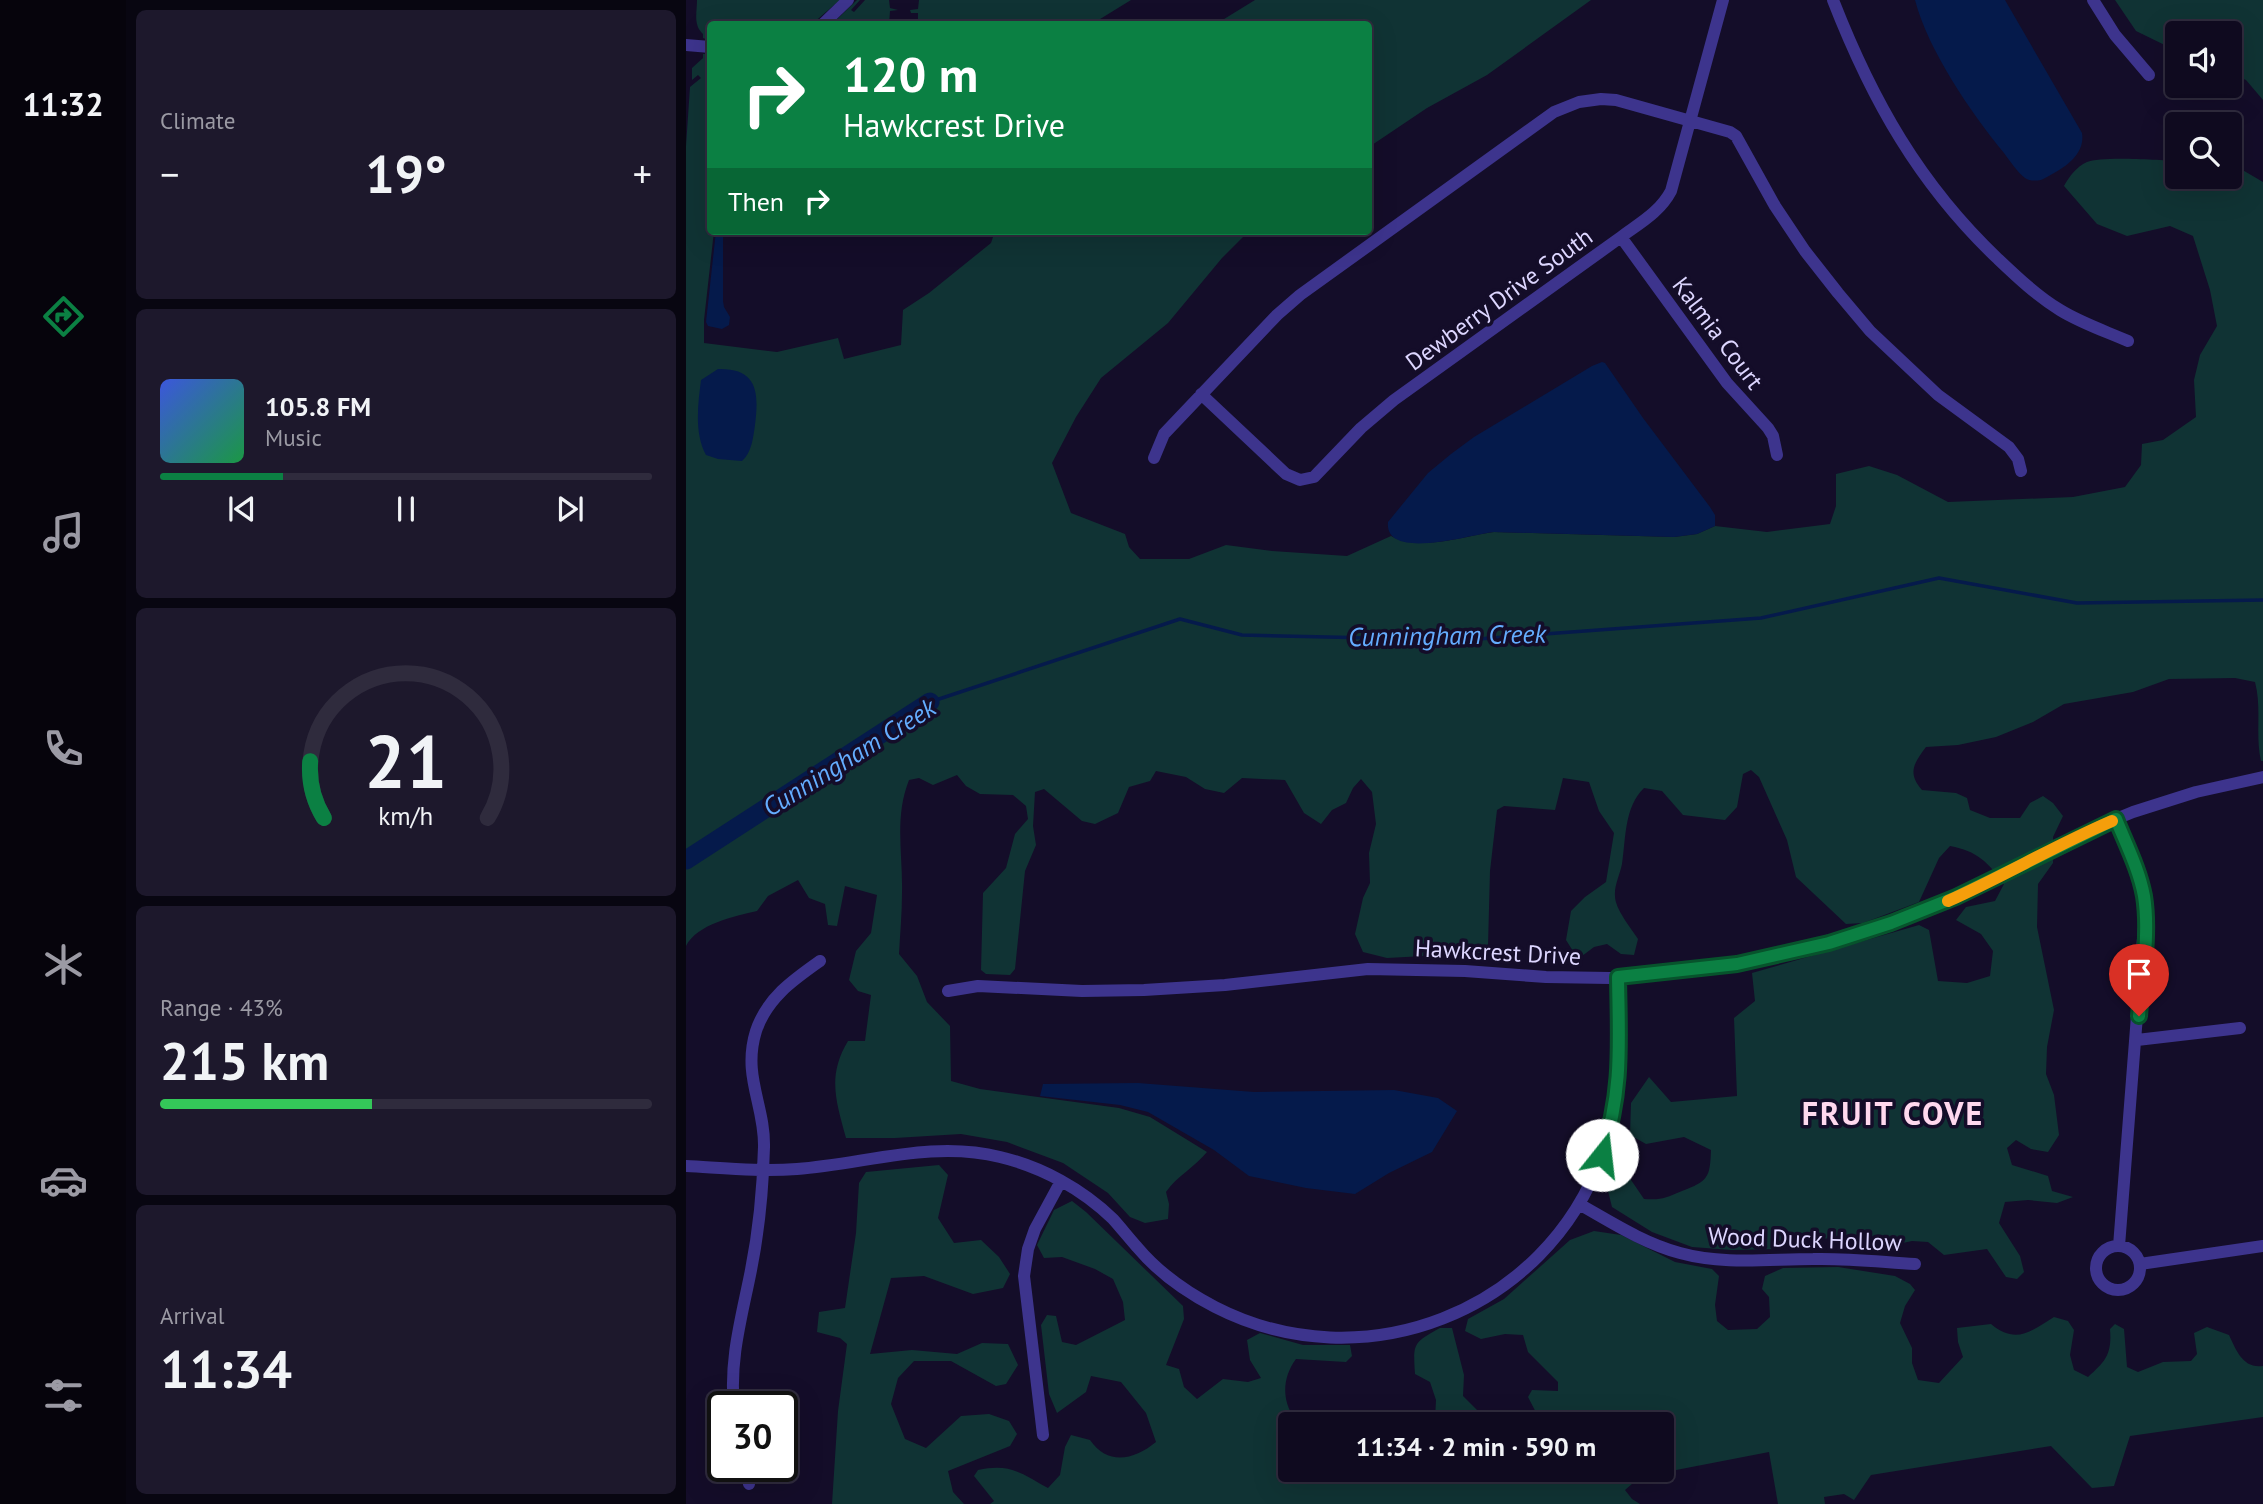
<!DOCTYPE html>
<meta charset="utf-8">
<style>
:root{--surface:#0f0a1f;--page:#1d182c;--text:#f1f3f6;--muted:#9b9aa4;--line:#2f2b3d;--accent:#0b8043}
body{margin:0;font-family:"PT Sans",sans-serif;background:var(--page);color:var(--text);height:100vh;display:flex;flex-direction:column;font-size:26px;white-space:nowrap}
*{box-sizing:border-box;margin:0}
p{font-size:23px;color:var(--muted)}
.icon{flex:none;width:38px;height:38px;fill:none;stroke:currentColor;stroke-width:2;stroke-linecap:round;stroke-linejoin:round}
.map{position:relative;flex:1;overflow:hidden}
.sheet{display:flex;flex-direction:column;gap:10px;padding:10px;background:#080611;width:560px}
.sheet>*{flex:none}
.banner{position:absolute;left:21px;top:21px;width:665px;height:214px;border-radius:7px;box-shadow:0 7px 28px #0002,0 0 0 2px var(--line);background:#0b8043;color:#fff;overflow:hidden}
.fabs{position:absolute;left:1479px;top:21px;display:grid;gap:14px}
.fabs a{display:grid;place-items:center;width:77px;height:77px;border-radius:7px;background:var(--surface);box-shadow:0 7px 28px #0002,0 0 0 2px var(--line);font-size:35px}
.speed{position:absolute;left:21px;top:1391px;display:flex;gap:14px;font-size:35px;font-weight:700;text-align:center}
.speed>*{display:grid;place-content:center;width:91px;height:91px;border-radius:50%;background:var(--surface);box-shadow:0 7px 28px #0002,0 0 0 2px var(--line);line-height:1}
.speed .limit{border:4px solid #111;border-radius:10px;background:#fff;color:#111}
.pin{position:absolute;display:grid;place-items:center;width:60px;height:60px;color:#fff;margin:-72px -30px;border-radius:50% 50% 50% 0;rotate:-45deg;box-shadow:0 0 7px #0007}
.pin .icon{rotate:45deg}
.me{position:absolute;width:77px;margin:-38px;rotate:16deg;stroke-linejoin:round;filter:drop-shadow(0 0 5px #0008)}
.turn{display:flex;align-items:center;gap:24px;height:147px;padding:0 21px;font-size:32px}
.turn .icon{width:91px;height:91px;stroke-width:2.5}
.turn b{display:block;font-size:49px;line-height:60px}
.then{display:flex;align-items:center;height:66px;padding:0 21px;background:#0003;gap:14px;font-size:26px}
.big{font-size:52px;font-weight:600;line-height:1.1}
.sheet .widget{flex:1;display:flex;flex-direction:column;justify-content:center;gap:10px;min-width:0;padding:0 24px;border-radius:10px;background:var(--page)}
.sheet .dial{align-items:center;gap:0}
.dial svg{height:182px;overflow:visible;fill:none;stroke:var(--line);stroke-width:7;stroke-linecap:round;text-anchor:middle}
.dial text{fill:var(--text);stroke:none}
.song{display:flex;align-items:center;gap:21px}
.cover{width:84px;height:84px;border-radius:10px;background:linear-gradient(135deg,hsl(230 70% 55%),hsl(140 70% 35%))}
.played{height:7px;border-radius:4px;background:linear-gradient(90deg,var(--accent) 25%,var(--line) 25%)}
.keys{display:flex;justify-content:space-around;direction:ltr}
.heat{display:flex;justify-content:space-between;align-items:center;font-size:38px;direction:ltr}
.charge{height:10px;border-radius:5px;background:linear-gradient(90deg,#34c759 43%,var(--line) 0)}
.trip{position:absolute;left:592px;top:1412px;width:396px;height:70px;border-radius:7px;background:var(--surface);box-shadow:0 7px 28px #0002,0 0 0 2px var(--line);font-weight:600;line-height:70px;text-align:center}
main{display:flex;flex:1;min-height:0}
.dock{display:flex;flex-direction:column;width:126px;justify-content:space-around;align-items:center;background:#06040c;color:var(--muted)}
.dock .icon{width:49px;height:49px}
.dock .current{color:var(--accent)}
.dock b{font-size:32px;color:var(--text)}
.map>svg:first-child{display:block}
.green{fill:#103334}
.water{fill:#051a4b}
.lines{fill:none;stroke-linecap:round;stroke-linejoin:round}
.stream{stroke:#051a4b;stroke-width:3.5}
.river{stroke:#051a4b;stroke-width:19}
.minor{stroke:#3d348d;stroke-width:12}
.route-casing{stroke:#07532c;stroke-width:18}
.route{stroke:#0b8043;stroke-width:12}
.slow{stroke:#f59e0b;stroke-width:12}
.labels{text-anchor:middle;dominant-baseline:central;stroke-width:7;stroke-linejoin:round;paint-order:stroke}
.street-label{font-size:24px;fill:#ddd6ff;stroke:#140d29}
.water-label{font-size:26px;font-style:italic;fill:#64adff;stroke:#140d29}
.district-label{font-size:32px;font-weight:bold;letter-spacing:2px;fill:#ffd8ee;stroke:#140d29}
</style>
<main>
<nav class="dock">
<b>11:32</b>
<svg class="icon current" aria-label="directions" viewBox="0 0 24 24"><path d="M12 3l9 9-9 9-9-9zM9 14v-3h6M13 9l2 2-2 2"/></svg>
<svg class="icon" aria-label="music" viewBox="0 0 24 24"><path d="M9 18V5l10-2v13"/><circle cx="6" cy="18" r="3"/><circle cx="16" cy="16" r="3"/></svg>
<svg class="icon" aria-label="phone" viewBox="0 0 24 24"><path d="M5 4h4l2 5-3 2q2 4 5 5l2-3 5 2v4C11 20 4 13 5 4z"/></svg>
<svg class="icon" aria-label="climate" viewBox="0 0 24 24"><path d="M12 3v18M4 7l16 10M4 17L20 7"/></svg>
<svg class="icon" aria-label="car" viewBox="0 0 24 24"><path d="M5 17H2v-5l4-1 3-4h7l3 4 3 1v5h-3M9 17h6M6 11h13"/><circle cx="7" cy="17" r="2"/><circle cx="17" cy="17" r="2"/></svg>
<svg class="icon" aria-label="filters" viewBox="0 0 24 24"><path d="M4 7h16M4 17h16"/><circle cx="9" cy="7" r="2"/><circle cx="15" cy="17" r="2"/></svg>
</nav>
<section class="sheet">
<div class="widget"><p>Climate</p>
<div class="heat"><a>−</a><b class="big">19°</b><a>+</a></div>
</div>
<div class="widget">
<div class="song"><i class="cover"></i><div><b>105.8 FM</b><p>Music</p></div></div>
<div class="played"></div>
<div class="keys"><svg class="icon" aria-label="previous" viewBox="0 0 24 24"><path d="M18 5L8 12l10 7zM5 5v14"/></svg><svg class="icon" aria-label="pause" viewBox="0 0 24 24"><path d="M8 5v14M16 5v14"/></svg><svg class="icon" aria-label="next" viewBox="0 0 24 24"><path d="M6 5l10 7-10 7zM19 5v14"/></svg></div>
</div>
<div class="widget dial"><svg viewBox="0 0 100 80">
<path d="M14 69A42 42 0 1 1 86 69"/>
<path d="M14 69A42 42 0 0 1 8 44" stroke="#0b8043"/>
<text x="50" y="56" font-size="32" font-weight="700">21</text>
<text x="50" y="72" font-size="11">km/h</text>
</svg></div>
<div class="widget"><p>Range · 43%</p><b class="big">215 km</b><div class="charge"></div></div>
<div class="widget"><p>Arrival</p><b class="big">11:34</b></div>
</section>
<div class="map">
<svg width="1577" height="1504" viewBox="0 0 1577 1504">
<rect width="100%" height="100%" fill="#140d29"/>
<path class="green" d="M 11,0 L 154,0 L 126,24 L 24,24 L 24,41 L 17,38 L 17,34 C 7,25 11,13 11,0 Z
M 171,0 L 174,0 L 165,10 L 168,12 L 179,0 L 203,0 L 204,8 L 212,10 L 204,11 L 203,24 L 146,24 Z
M 233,0 L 445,0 L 406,24 L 232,24 L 232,13 L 225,13 L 224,10 L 232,9 Z
M 569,0 L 905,0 L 801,75 L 741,108 L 683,147 L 682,24 L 530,24 Z
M 1429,0 L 1577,0 L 1577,100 L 1560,80 L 1544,73 L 1544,33 L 1491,33 L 1491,51 L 1450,31 Z
M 17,54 L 24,54 L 24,231 L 28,231 L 18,320 L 18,343 L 91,352 L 152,338 L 158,359 L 215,345 L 217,310 L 243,293 L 305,243 L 309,231 L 563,231 L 536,258 L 482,323 L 415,378 L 390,417 L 366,463 L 385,513 L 439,534 L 443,547 L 454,559 L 503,559 L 540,545 L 586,551 L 661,556 L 705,536 C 732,552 778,536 808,532 L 988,537 L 1011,534 L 1029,526 L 1081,532 L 1144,524 L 1150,506 L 1150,474 L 1183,466 L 1211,475 L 1262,502 L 1387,497 L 1439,487 L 1455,465 L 1456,444 L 1477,440 L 1510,417 L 1508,380 L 1514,355 L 1531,326 L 1524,290 L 1507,236 L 1484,226 L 1441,236 L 1411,224 L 1378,186 C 1383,177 1390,167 1401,162 C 1415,156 1473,160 1491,161 L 1491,177 L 1544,177 L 1544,164 L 1548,165 L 1577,182 L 1577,761 L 1575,761 C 1569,735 1576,708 1569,682 L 1549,678 L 1483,679 L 1447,692 L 1378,704 L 1347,722 L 1310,737 L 1272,745 L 1240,747 C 1228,763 1221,773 1236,790 L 1270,793 L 1281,798 L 1284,810 L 1304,818 L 1334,818 L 1344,803 L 1357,796 L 1367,803 L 1377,816 L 1367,837 L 1367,863 L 1352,884 L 1351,927 L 1368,1010 L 1361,1047 L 1360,1074 L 1368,1095 L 1373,1135 L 1362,1152 L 1345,1149 L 1330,1140 L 1321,1148 L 1326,1165 L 1362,1176 L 1366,1191 L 1387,1197 L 1371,1203 L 1342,1200 L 1319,1202 L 1313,1223 L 1334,1256 L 1338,1272 L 1331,1279 L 1320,1277 L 1301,1249 L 1258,1255 L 1242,1242 L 1226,1241 L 1184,1250 L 1163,1239 L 1120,1238 L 1092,1249 L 1046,1250 L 1006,1247 L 966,1232 L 926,1207 L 921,1187 L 930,1176 L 943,1177 L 958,1199 C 977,1200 979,1198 996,1191 C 1022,1181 1024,1178 1025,1150 L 998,1137 L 960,1144 L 944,1135 L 945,1103 L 963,1077 L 985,1102 L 1051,1096 L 1048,1018 L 1069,1001 L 1066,973 L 1233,925 L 1243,930 L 1252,981 L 1281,983 L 1304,976 L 1307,951 L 1295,934 L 1270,920 L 1280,907 L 1309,901 L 1318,884 C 1302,862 1291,851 1264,846 L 1253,858 L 1233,902 L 1177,923 L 1160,924 L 1110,877 L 1101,840 L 1073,777 L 1065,770 L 1057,774 L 1051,807 L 1039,820 L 997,815 L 976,791 L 958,788 C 938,807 940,839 936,864 C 934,874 928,886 929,896 C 929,909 945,928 952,939 L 948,955 L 935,954 L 921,944 L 908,947 L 892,959 L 880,940 L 885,911 L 899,897 L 920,882 L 928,833 L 913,811 L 903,782 L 877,778 L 869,810 L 818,806 L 811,810 L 804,871 L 802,946 L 794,953 L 701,958 L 677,952 L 669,934 L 677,898 L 684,883 L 683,853 L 690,824 L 686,792 L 675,779 L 667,788 L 660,803 L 646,810 L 635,824 L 618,813 L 599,780 L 556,778 L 538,793 L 519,789 L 500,777 L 470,771 L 464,781 L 443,787 L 432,813 L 409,824 L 396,821 L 358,789 L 349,792 L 347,826 L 350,845 L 339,871 L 329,969 L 324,975 L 300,974 L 295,970 L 297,893 L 320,868 L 329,834 L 342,819 L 340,806 L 327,795 L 294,794 L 280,786 L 271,775 L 247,785 L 233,778 L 223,780 C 208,818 217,854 216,893 C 216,914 214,934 213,954 L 231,976 L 241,1002 L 264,1026 L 265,1081 L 294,1089 L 433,1108 L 464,1117 L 521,1152 C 509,1167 491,1176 480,1192 L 483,1204 L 482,1219 L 459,1223 L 444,1217 L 422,1193 L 377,1163 L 321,1142 L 275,1134 L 209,1138 L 160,1138 C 150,1101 141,1076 162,1041 L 179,1041 L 185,995 L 172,991 L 163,980 L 170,951 L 185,933 L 191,895 L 159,886 L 151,926 L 142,925 L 139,904 L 123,898 L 112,880 L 82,896 L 71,911 C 49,916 11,924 0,946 L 0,146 L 4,87 L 15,78 L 12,75 L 6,80 L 6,68 L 17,58 Z
M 253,1165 L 262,1175 L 252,1218 L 268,1243 L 295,1240 L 313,1257 L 324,1274 L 317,1288 L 287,1294 L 238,1276 L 205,1278 L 184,1354 L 226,1350 L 271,1354 L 296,1343 L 322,1344 L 332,1365 L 320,1384 L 310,1386 L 265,1361 L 228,1361 L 212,1378 L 205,1404 L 219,1439 L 240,1448 L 275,1416 L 303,1414 L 323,1421 L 331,1434 L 324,1446 L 262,1471 L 267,1492 L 278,1504 L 146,1504 L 152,1411 L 161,1344 L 154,1338 L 131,1332 L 133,1312 L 159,1308 L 170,1233 L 173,1183 L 180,1172 Z
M 386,1201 L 400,1212 L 497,1306 L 498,1319 L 480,1365 L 493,1369 L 498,1387 L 511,1399 L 537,1379 L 562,1382 L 575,1378 L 564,1360 L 561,1340 L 574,1333 L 617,1345 L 664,1345 L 666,1356 L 660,1362 L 610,1359 C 595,1379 595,1406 614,1424 L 604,1424 L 604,1470 L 672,1470 L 675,1475 L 695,1480 L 719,1470 L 746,1470 L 766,1479 L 794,1472 L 794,1470 L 975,1470 L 975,1424 L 856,1424 L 842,1397 L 846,1390 L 872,1391 L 872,1382 L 842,1352 L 837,1335 L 819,1334 L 795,1339 L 779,1331 L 782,1319 L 818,1299 L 884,1240 L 908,1231 L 935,1235 L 989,1262 L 1026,1269 L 1033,1276 L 1029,1305 L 1031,1321 L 1042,1330 L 1071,1329 L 1084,1317 L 1083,1297 L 1076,1289 L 1079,1276 L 1097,1268 L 1152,1267 L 1209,1276 L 1224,1284 L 1229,1290 L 1219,1306 L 1214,1323 L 1226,1348 L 1226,1363 L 1232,1380 L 1253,1383 L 1277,1357 L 1272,1342 L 1271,1328 L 1305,1324 C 1330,1345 1345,1331 1368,1317 L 1382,1321 L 1388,1330 L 1384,1355 L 1388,1370 L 1402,1377 C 1420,1361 1426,1354 1424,1329 L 1429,1324 L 1438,1329 L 1441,1367 L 1452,1372 L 1477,1362 L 1505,1361 L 1511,1354 L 1508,1333 L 1521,1327 L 1543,1335 C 1550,1350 1557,1369 1577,1366 L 1577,1417 L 1444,1436 L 1428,1486 L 1406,1488 L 1365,1446 L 1185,1475 L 1168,1500 L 1158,1494 L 1138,1497 L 1139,1504 L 1092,1504 L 1083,1452 L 954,1477 L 939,1490 L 946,1499 L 954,1504 L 304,1504 L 308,1501 L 288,1476 L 292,1470 C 324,1463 335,1473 362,1488 L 374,1475 L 379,1447 L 385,1435 L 404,1440 C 422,1466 448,1460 470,1442 L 460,1413 L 435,1382 L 405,1376 L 400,1392 L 371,1413 L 363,1394 L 355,1325 L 361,1315 L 370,1316 L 376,1342 L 390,1345 L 439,1320 L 437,1302 L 427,1279 L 409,1269 L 376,1257 L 358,1258 L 351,1245 L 368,1210 Z
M 754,1328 L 766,1328 L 778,1375 L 777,1396 L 805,1424 L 755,1424 L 749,1420 L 750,1400 L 744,1382 L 729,1374 C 727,1343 727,1343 754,1328 Z"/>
<path class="water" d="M 1229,0 L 1319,0 L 1396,133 C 1400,157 1373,171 1355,180 C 1349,181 1344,181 1339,178 C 1331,172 1324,161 1318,153 C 1285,113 1242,50 1229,0 Z
M 30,231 L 37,231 L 37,301 L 38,307 L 44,317 L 43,325 L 36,329 L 22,326 L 20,322 Z
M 916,362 L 919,363 L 957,418 L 1024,507 L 1029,515 L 1029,526 L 1011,534 L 988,537 L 808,532 C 786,534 698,562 702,522 L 742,473 L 765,454 L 788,437 L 906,366 Z
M 32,369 C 72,368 73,393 69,425 C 67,438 66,452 56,461 L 32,459 L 20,455 C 8,433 12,404 15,380 Z
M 452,1083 L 568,1092 L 708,1090 L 752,1098 L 771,1111 L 746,1152 L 703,1173 L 669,1194 L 620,1188 L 563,1176 L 528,1150 L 462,1112 L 434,1105 L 354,1096 L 357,1084 Z"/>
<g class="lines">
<path class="stream" d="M 244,702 L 494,619 L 556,635 L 778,640 L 1075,618 L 1253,578 L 1391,603 L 1577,600"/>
<path class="river" d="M 0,860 L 244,702"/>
<path class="minor" d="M 1147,0 C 1186,100 1233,184 1312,259 C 1331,277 1351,296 1374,310 C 1395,323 1419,331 1442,341
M 1407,0 L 1429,35 L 1463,75
M 137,24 L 162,0
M 0,45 L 24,47
M 935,237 L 1041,383 L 1082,428 L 1087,436 L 1091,455
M 515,394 L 600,474 L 614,480 L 628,477 L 675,428 L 708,400 L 935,237 C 954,223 974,212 985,191 L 1037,0
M 468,458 L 478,434 L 591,315 L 614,295 L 868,112 L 893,102 L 915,99 L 930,100 L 1044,132 L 1050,136 L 1089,206 L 1119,251 L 1152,293 L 1184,331 L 1252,395 L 1323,447 L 1332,459 L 1335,471
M 1430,819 L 1454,881 L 1459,913 L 1433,1246
M 262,991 L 292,986 L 396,991 L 458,990 L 539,985 L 682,969 L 779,971 L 860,977 L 924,978 L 998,972 L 1051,964 L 1143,943 L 1205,923 L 1295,886 L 1401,831 L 1447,812 L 1510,792 L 1577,777
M 1451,1040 L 1554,1028
M 0,1166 C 37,1168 74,1172 111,1169 C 179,1164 246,1140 314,1157 C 356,1167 396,1189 427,1219 C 435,1228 443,1238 451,1247 C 472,1272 500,1292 529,1307 C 677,1383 860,1312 916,1155 C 937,1097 933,1038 932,977
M 893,1204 C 925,1222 957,1243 994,1253 C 1037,1265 1083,1259 1127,1259 C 1161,1258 1195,1262 1229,1264
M1410 1268a22 22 0 1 1 44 0a22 22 0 1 1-44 0Z
M 1454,1264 L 1577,1246
M 48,1407 C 43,1359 56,1316 65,1270 C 73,1230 77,1187 78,1147 C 79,1105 56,1076 70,1031 C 81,998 107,980 134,961
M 357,1435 L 338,1276 L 342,1249 L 349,1229 L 375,1181
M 59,1466 L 63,1484"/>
</g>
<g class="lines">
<defs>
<path id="route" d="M 916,1155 C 937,1090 933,1044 932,977 L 1051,964 L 1143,943 L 1205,923 L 1270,897 L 1430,819 C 1440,844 1453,869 1458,896 C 1464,934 1456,977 1453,1016"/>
</defs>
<use href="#route" class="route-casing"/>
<use href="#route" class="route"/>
<path class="slow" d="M 1262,901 C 1318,876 1370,845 1426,821"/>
</g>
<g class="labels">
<g class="street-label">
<text transform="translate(813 299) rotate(-36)">Dewberry Drive South</text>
<text transform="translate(1032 333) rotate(53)">Kalmia Court</text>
<text transform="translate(812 952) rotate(3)">Hawkcrest Drive</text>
<text transform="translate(1119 1239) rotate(2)">Wood Duck Hollow</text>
</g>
<g class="water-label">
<text transform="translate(761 635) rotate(-1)">Cunningham Creek</text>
<text transform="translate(163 757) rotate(-32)">Cunningham Creek</text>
</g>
<g class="district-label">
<text x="1207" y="1113">FRUIT COVE</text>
</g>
</g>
</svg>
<div class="fabs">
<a><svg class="icon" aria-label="sound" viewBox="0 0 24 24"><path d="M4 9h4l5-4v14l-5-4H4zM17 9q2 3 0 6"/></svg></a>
<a><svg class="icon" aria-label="search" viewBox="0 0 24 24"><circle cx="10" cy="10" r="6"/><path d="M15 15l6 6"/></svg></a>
</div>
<div class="speed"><div class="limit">30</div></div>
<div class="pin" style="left:1453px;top:1016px;background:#d93025"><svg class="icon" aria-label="arrive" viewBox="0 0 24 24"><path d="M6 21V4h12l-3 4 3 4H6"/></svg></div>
<svg class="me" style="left:916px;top:1155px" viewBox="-20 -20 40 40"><circle r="19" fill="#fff"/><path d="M0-13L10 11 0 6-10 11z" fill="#0b8043"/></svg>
<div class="trip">11:34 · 2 min · 590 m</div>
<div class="banner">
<div class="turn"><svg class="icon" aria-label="right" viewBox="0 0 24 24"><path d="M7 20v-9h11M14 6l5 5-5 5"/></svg><div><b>120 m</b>Hawkcrest Drive</div></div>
<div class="then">Then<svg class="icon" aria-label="right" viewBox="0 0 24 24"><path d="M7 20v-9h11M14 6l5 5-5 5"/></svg></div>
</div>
</div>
</main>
